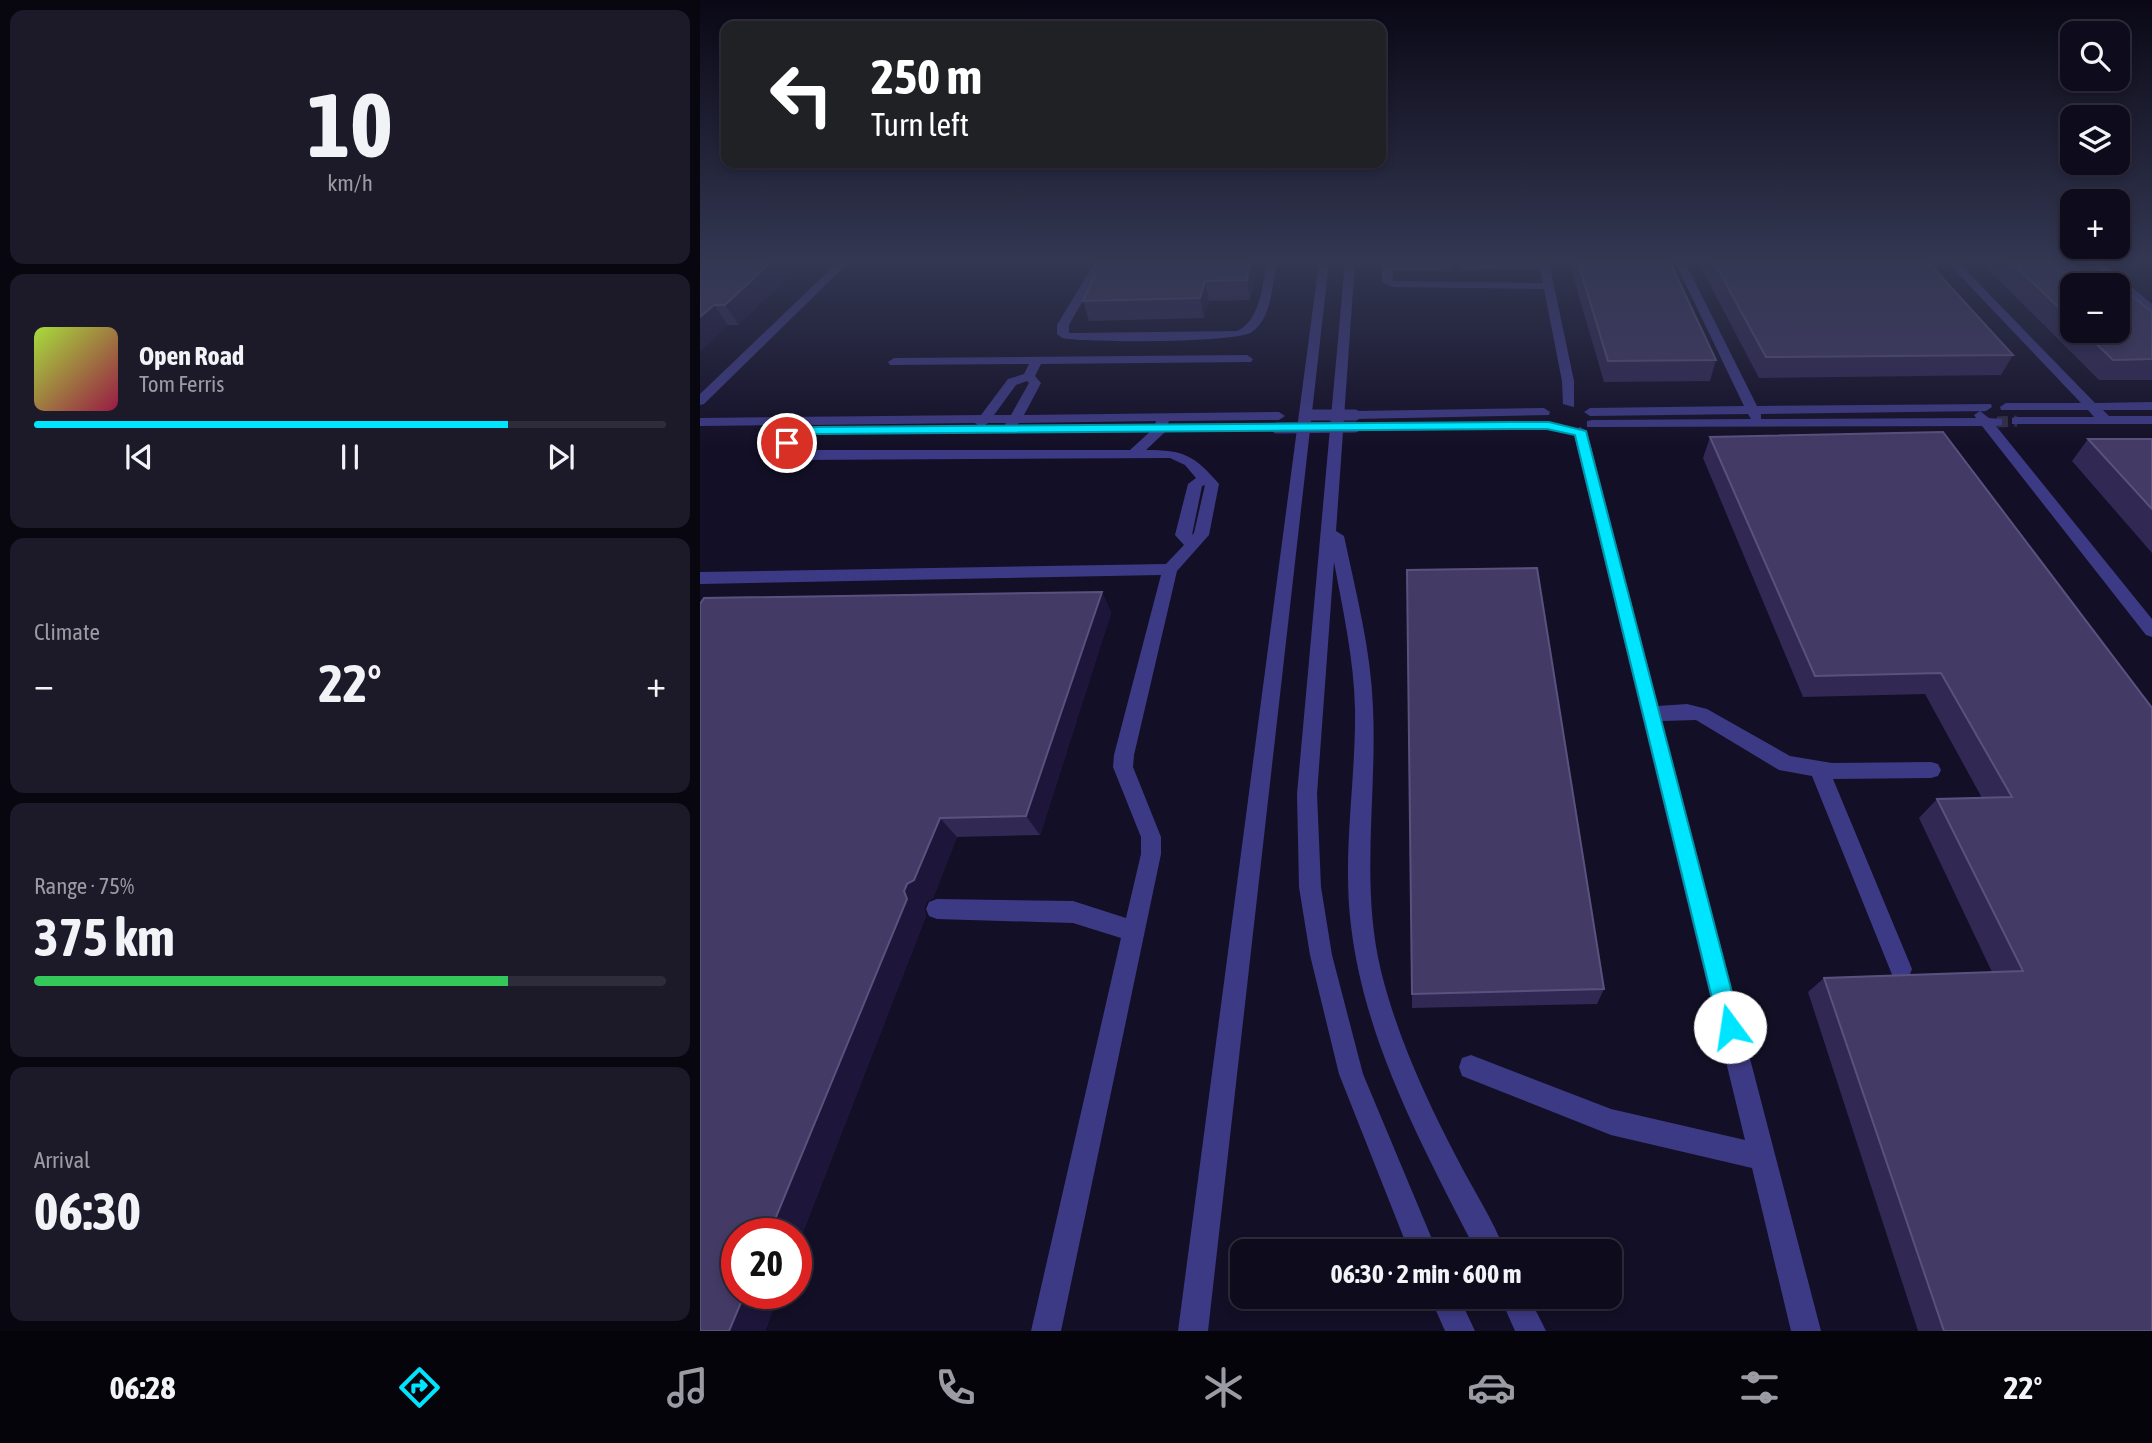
<!DOCTYPE html>
<meta charset="utf-8">
<style>
:root{--surface:#0e0b1c;--page:#1c1929;--text:#f1f3f6;--muted:#9b9ba3;--line:#2e2b3b;--accent:#00e5ff}
body{margin:0;font-family:"Asap Condensed",sans-serif;background:var(--page);color:var(--text);height:100vh;display:flex;flex-direction:column;font-size:26px;white-space:nowrap}
*{box-sizing:border-box;margin:0}
p{font-size:23px;color:var(--muted)}
.icon{flex:none;width:38px;height:38px;fill:none;stroke:currentColor;stroke-width:2;stroke-linecap:round;stroke-linejoin:round}
.map{position:relative;flex:1;overflow:hidden}
.side{display:flex;flex-direction:column;gap:10px;padding:10px;background:#08060f;width:700px}
.side>*{flex:none}
.guide{position:absolute;left:21px;top:21px;width:665px;height:147px;border-radius:14px;box-shadow:0 4px 10px #0003,0 0 0 2px var(--line);background:#202124;color:#fff;overflow:hidden}
.tools{position:absolute;left:1360px;top:21px;display:grid;gap:14px}
.tools a{display:grid;place-items:center;width:70px;height:70px;border-radius:14px;background:var(--surface);box-shadow:0 4px 10px #0003,0 0 0 2px var(--line);font-size:35px}
.speed{position:absolute;left:21px;top:1218px;display:flex;gap:14px;font-size:35px;font-weight:700;text-align:center}
.speed>*{display:grid;place-content:center;width:91px;height:91px;border-radius:50%;background:var(--surface);box-shadow:0 4px 10px #0003,0 0 0 2px var(--line);line-height:1}
.speed .limit{border:10px solid #d22;background:#fff;color:#111}
.pin{position:absolute;display:grid;place-items:center;width:60px;height:60px;color:#fff;margin:-30px;border:4px solid #fff;border-radius:50%;box-shadow:0 2px 7px #0007}
.me{position:absolute;width:77px;margin:-38px;rotate:346deg;stroke-linejoin:round;filter:drop-shadow(0 0 5px #0008)}
.turn{display:flex;align-items:center;gap:24px;height:147px;padding:0 35px;font-size:32px}
.turn .icon{width:91px;height:91px;stroke-width:2.5}
.turn b{display:block;font-size:49px;line-height:60px}
.big{font-size:52px;font-weight:700;line-height:1.1}
.side .card{flex:1;display:flex;flex-direction:column;justify-content:center;gap:10px;min-width:0;padding:0 24px;border-radius:14px;background:var(--page)}
.side .dial{align-items:center;gap:0}
.dial b{font-size:91px;line-height:1}
.song{display:flex;align-items:center;gap:21px}
.cover{width:84px;height:84px;border-radius:10px;background:linear-gradient(135deg,hsl(80 70% 55%),hsl(340 70% 35%))}
.played{height:7px;border-radius:4px;background:linear-gradient(90deg,var(--accent) 75%,var(--line) 75%)}
.keys{display:flex;justify-content:space-around;direction:ltr}
.heat{display:flex;justify-content:space-between;align-items:center;font-size:38px;direction:ltr}
.charge{height:10px;border-radius:5px;background:linear-gradient(90deg,#34c759 75%,var(--line) 0)}
.trip{position:absolute;left:530px;top:1239px;width:392px;height:70px;border-radius:14px;background:var(--surface);box-shadow:0 4px 10px #0003,0 0 0 2px var(--line);font-weight:700;line-height:70px;text-align:center}
.dock{display:flex;height:112px;justify-content:space-around;align-items:center;background:#06040b;color:var(--muted)}
.dock .icon{width:49px;height:49px}
.dock .selected{color:var(--accent)}
.dock b{font-size:32px;color:var(--text)}
main{display:flex;flex:1;min-height:0}
.map>svg:first-child{display:block}
.lines{fill:none;stroke-linecap:round;stroke-linejoin:round}
.minor-tunnel{stroke:#312d47;stroke-width:11;stroke-dasharray:11 6;stroke-linecap:butt}
.minor{fill:#3d3a85;fill-rule:evenodd}
.minor-bridge{stroke:#3d3a85;stroke-width:11}
.wall{fill:#312854}
.shaded-wall{fill:#1d163a}
.building{fill:#433a66;stroke:#5a527e;stroke-width:2}
.route{fill:#00e5ff;stroke:#0095a6;stroke-width:2}
</style>
<main>
<section class="side">
<div class="card dial"><b>10</b><p>km/h</p></div>
<div class="card">
<div class="song"><i class="cover"></i><div><b>Open Road</b><p>Tom Ferris</p></div></div>
<div class="played"></div>
<div class="keys"><svg class="icon" aria-label="previous" viewBox="0 0 24 24"><path d="M18 5L8 12l10 7zM5 5v14"/></svg><svg class="icon" aria-label="pause" viewBox="0 0 24 24"><path d="M8 5v14M16 5v14"/></svg><svg class="icon" aria-label="next" viewBox="0 0 24 24"><path d="M6 5l10 7-10 7zM19 5v14"/></svg></div>
</div>
<div class="card"><p>Climate</p>
<div class="heat"><a>−</a><b class="big">22°</b><a>+</a></div>
</div>
<div class="card"><p>Range · 75%</p><b class="big">375 km</b><div class="charge"></div></div>
<div class="card"><p>Arrival</p><b class="big">06:30</b></div>
</section>
<div class="map">
<svg width="1452" height="1331" viewBox="0 0 1452 1331">
<rect width="100%" height="100%" fill="#130f26"/>
<g class="lines">
<path class="minor-tunnel" d="M 742,267 L 766,267
M 1297,422 L 1317,421"/>
<path class="minor" d="M 138,262 L 149,262 L 4,404 L 0,405 L 0,394 Z
M 395,262 L 405,262 L 369,325 L 369,333 L 537,331 C 561,320 562,285 567,262 L 577,262 C 572,285 572,318 552,332 C 538,343 385,343 362,338 L 357,334 L 357,325 Z
M 619,262 L 629,262 L 508,1331 L 478,1331 Z
M 645,262 L 655,262 L 636,531 L 644,536 C 656,593 671,650 673,708 C 677,796 660,884 681,971 C 698,1039 727,1101 759,1162 C 774,1191 793,1220 805,1251 L 776,1251 C 724,1149 665,1043 651,926 C 642,854 656,781 655,709 C 654,659 643,611 634,562 L 617,794 L 621,887 L 632,955 L 663,1074 L 737,1251 L 709,1251 L 639,1074 L 610,955 L 599,887 L 597,794 Z
M 682,262 L 742,264 L 747,267 L 742,270 L 692,270 L 693,281 L 843,283 L 840,269 L 766,270 L 761,267 L 766,264 L 849,262 L 874,381 L 874,407 L 863,404 L 862,381 L 844,289 L 692,287 L 682,282 Z
M 975,262 L 985,262 L 1057,406 L 1291,404 L 1292,407 L 1286,411 L 1061,414 L 1061,419 L 1276,418 L 1274,415 L 1280,411 L 1289,418 L 1302,419 L 1302,425 L 1296,426 L 1452,619 L 1452,637 L 1446,635 L 1282,426 L 887,427 L 887,421 L 892,420 L 1051,419 L 1048,414 L 890,416 L 884,412 L 890,408 L 1044,406 Z
M 1247,262 L 1258,262 L 1395,403 L 1452,402 L 1452,410 L 1403,410 L 1409,416 L 1452,416 L 1452,424 L 1312,424 L 1312,418 L 1317,417 L 1394,417 L 1388,410 L 1301,410 L 1300,407 L 1306,403 L 1381,403 Z
M 1389,262 L 1401,262 L 1452,304 L 1452,312 Z
M 547,355 L 553,359 L 551,362 L 341,364 L 335,376 L 341,383 L 324,415 L 579,412 L 585,416 L 579,420 L 469,421 L 465,432 L 446,450 C 484,450 494,455 519,484 L 509,535 L 477,571 L 434,755 L 433,767 L 461,837 L 461,854 L 361,1331 L 331,1331 L 421,938 L 373,923 L 237,919 L 229,916 L 226,909 L 229,902 L 237,899 L 373,901 L 426,918 L 441,854 L 441,837 L 413,767 L 414,755 L 461,575 L 0,584 L 0,572 L 466,564 L 484,545 L 475,535 L 488,484 L 496,478 L 485,465 L 470,458 L 93,460 L 82,455 L 80,443 L 96,425 L 0,426 L 0,418 L 281,415 L 308,379 L 324,374 L 329,364 L 190,365 L 188,362 L 194,358 ZM 327,381 L 329,383 L 311,415 L 294,415 L 316,385 ZM 456,421 L 454,428 L 430,450 L 94,450 L 94,444 L 111,425 L 275,423 L 281,428 L 288,423 L 306,423 L 304,426 L 311,430 L 319,423 ZM 505,485 L 494,533 L 492,535 L 502,486 Z
M 844,408 L 850,412 L 849,415 L 655,419 L 649,415 L 655,411 Z
M 849,422 L 856,426 L 854,429 L 655,431 L 648,427 L 655,423 Z
M 880,427 L 887,431 L 958,706 L 987,704 L 1007,709 L 1090,756 L 1132,763 L 1231,762 L 1238,764 L 1241,770 L 1238,776 L 1231,778 L 1133,779 L 1212,969 L 1209,977 L 1201,980 L 1193,977 L 1112,776 L 1079,770 L 996,720 L 962,721 L 1121,1331 L 1091,1331 L 1052,1168 L 911,1135 L 762,1076 L 759,1067 L 762,1058 L 771,1055 L 911,1109 L 1045,1140 L 873,431 Z
M 730,1297 L 759,1297 L 775,1331 L 745,1331 Z
M 800,1297 L 829,1297 L 846,1331 L 815,1331 Z"/>
<path class="minor-bridge" d="M 607,415 L 655,415
M 577,428 L 655,427"/>
</g>
<path class="wall" d="M 0,262 L 39,325 L 28,325 L 0,351 Z
M 401,262 L 558,262 L 550,300 L 509,301 L 504,318 L 389,321 L 383,301 Z
M 869,262 L 970,262 L 1016,360 L 1010,381 L 904,382 Z
M 998,262 L 1228,262 L 1313,355 L 1301,375 L 1059,378 Z
M 1281,262 L 1369,262 L 1372,285 L 1372,331 L 1418,331 L 1452,312 L 1452,380 L 1399,380 Z
M 1243,432 L 1452,1331 L 1218,1331 L 1108,992 L 1124,978 L 1292,972 L 1219,818 L 1237,799 L 1282,798 L 1225,694 L 1103,697 L 1003,458 L 1010,437 Z
M 1388,439 L 1452,439 L 1452,553 L 1372,461 Z
M 402,592 L 411,613 L 340,835 L 257,837 L 233,898 L 227,901 L 224,908 L 226,916 L 96,1250 L 96,1234 L 37,1234 L 37,1293 L 79,1293 L 65,1331 L 0,1331 L 0,604 L 4,598 Z
M 904,989 L 897,1004 L 712,1008 L 712,994 Z"/>
<path class="shaded-wall" d="M 71,262 L 104,262 L 39,325 L 25,305 Z
M 551,262 L 558,262 L 550,300 L 547,280 Z
M 505,281 L 509,301 L 504,318 L 500,298 Z
M 14,305 L 28,325 L 0,351 L 0,317 Z
M 402,592 L 411,613 L 340,835 L 326,816 Z
M 240,818 L 257,837 L 233,898 L 227,901 L 224,908 L 226,916 L 96,1250 L 96,1234 L 69,1234 L 204,891 Z
M 45,1293 L 79,1293 L 65,1331 L 29,1331 Z"/>
<path class="building" d="M 0,262 L 71,262 L 25,305 L 14,305 L 0,317 Z
M 401,262 L 551,262 L 547,280 L 505,281 L 500,298 L 383,301 Z
M 878,262 L 970,262 L 1016,360 L 908,361 Z
M 1014,262 L 1228,262 L 1313,355 L 1066,357 Z
M 1311,262 L 1369,262 L 1396,285 L 1372,285 L 1372,320 Z
M 1418,295 L 1431,295 L 1452,312 L 1452,359 L 1413,360 L 1383,331 L 1418,331 Z
M 1243,432 L 1452,708 L 1452,1331 L 1244,1331 L 1124,978 L 1323,971 L 1237,799 L 1312,797 L 1241,673 L 1115,676 L 1010,437 Z
M 1388,439 L 1452,439 L 1452,509 Z
M 837,568 L 904,989 L 712,994 L 707,570 Z
M 402,592 L 326,816 L 240,818 L 214,880 L 207,884 L 204,891 L 207,899 L 69,1234 L 37,1234 L 37,1293 L 45,1293 L 29,1331 L 0,1331 L 0,604 L 4,598 Z"/>
<linearGradient id="sky" x2="0" y2="1"><stop stop-color="#0a0815"/><stop offset="0.58" stop-color="#333752"/><stop offset="1" stop-color="#333752" stop-opacity="0"/></linearGradient>
<rect width="1452" height="449" fill="url(#sky)"/>
<path class="route" d="M 811,422 L 849,422 L 886,431 L 1041,1027 L 1038,1035 L 1030,1038 L 1022,1035 L 1019,1027 L 875,435 L 847,429 L 811,429 L 115,434 L 101,435 L 91,446 L 81,443 L 93,429 L 115,427 Z"/>
</svg>
<div class="tools">
<a><svg class="icon" aria-label="search" viewBox="0 0 24 24"><circle cx="10" cy="10" r="6"/><path d="M15 15l6 6"/></svg></a>
<a><svg class="icon" aria-label="layers" viewBox="0 0 24 24"><path d="M12 4l9 5-9 5-9-5zM3 14l9 5 9-5"/></svg></a>
<a>+</a>
<a>−</a>
</div>
<div class="speed"><div class="limit">20</div></div>
<div class="pin" style="left:87px;top:443px;background:#d93025"><svg class="icon" aria-label="arrive" viewBox="0 0 24 24"><path d="M6 21V4h12l-3 4 3 4H6"/></svg></div>
<svg class="me" style="left:1030px;top:1027px" viewBox="-20 -20 40 40"><circle r="19" fill="#fff"/><path d="M0-13L10 11 0 6-10 11z" fill="#00e5ff"/></svg>
<div class="trip">06:30 · 2 min · 600 m</div>
<div class="guide">
<div class="turn"><svg class="icon" aria-label="left" viewBox="0 0 24 24"><path d="M17 20v-9H6M10 6l-5 5 5 5"/></svg><div><b>250 m</b>Turn left</div></div>
</div>
</div>
</main>
<nav class="dock">
<b>06:28</b>
<svg class="icon selected" aria-label="directions" viewBox="0 0 24 24"><path d="M12 3l9 9-9 9-9-9zM9 14v-3h6M13 9l2 2-2 2"/></svg>
<svg class="icon" aria-label="music" viewBox="0 0 24 24"><path d="M9 18V5l10-2v13"/><circle cx="6" cy="18" r="3"/><circle cx="16" cy="16" r="3"/></svg>
<svg class="icon" aria-label="phone" viewBox="0 0 24 24"><path d="M5 4h4l2 5-3 2q2 4 5 5l2-3 5 2v4C11 20 4 13 5 4z"/></svg>
<svg class="icon" aria-label="climate" viewBox="0 0 24 24"><path d="M12 3v18M4 7l16 10M4 17L20 7"/></svg>
<svg class="icon" aria-label="car" viewBox="0 0 24 24"><path d="M5 17H2v-5l4-1 3-4h7l3 4 3 1v5h-3M9 17h6M6 11h13"/><circle cx="7" cy="17" r="2"/><circle cx="17" cy="17" r="2"/></svg>
<svg class="icon" aria-label="filters" viewBox="0 0 24 24"><path d="M4 7h16M4 17h16"/><circle cx="9" cy="7" r="2"/><circle cx="15" cy="17" r="2"/></svg>
<b>22°</b>
</nav>
